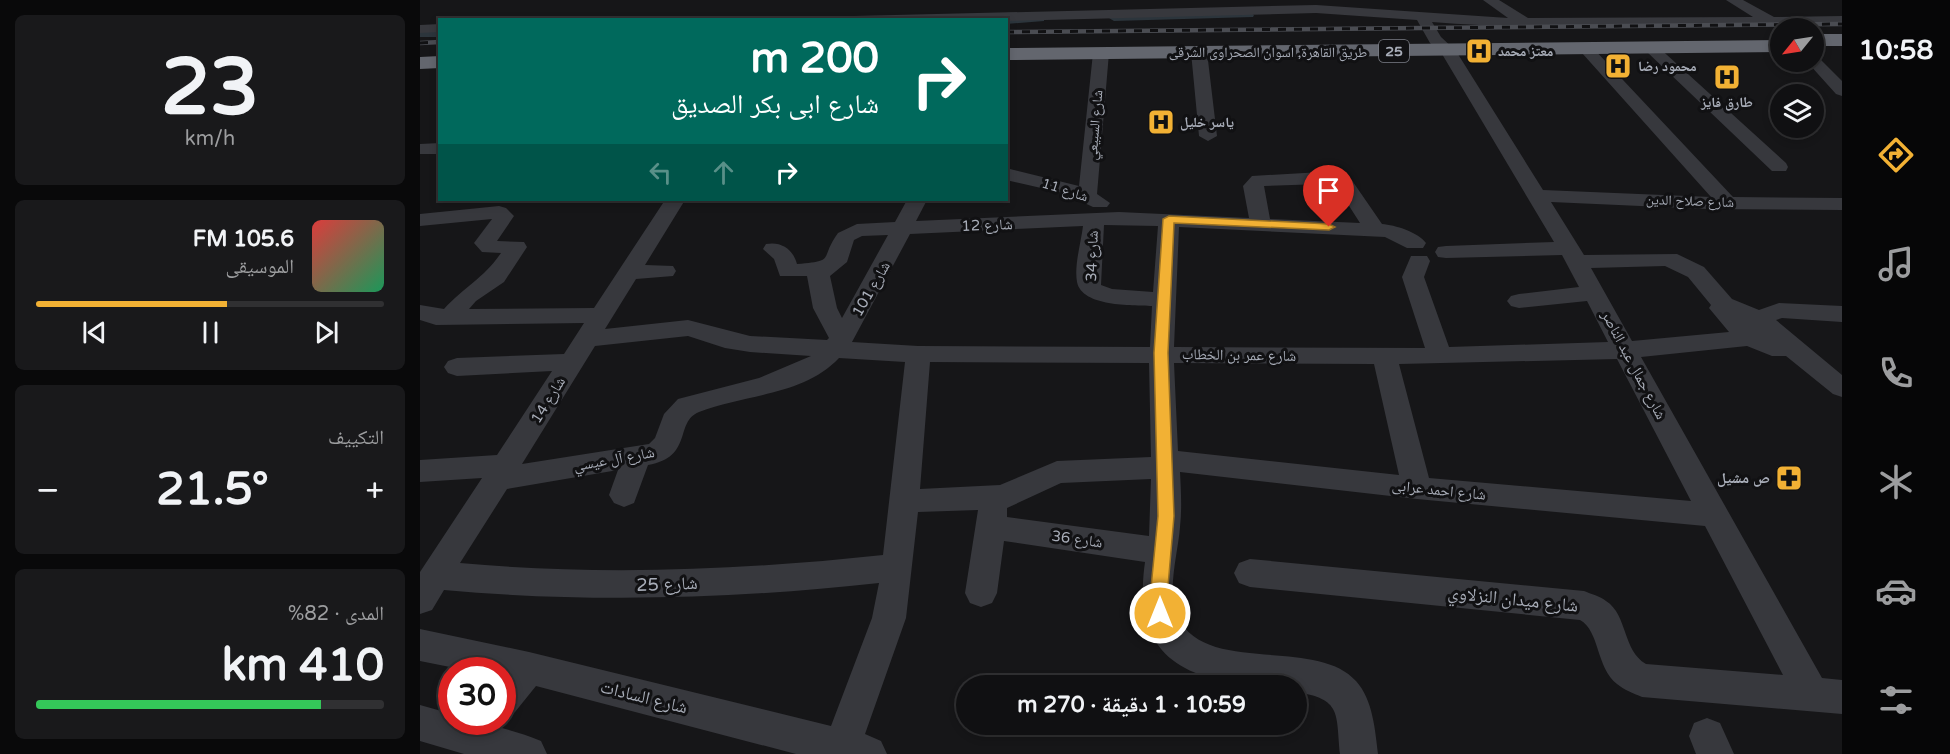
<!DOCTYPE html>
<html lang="ar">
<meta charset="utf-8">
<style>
:root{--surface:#101012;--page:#19191b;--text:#f1f3f6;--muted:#9c9d9f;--line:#303032;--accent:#f2b134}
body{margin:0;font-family:"Varela Round","Noto Naskh Arabic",sans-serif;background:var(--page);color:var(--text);direction:rtl;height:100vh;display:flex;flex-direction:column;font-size:22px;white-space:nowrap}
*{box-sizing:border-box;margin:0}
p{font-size:20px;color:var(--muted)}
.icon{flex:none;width:33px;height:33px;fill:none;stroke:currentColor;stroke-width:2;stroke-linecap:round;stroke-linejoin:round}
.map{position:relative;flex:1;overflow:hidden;direction:ltr}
.drawer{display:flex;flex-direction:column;gap:15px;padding:15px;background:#09090a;width:420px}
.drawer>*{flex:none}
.guide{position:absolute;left:18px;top:18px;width:570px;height:183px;border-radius:0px;box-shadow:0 3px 9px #0003,0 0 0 2px var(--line);direction:rtl;background:#00695c;color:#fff;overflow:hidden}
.needle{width:39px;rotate:240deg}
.buttons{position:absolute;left:1350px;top:18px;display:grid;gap:12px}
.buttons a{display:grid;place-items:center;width:54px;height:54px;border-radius:50%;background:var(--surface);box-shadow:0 3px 9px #0003,0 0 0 2px var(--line);font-size:30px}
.speed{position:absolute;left:18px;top:657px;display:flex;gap:12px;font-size:30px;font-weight:700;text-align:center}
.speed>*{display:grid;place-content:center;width:78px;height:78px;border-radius:50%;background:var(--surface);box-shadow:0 3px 9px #0003,0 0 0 2px var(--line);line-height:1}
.speed .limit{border:9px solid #d22;background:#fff;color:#111}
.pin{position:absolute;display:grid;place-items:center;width:51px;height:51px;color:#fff;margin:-62px -26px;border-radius:50% 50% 50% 0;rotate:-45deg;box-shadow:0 0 6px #0007}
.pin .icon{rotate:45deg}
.me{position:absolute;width:66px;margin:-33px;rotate:0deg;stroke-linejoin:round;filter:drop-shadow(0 0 4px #0008)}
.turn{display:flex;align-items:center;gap:21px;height:126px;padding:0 30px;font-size:27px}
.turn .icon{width:78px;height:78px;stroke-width:2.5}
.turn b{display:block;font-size:42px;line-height:51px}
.lanes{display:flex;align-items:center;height:57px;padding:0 30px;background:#0003;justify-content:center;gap:30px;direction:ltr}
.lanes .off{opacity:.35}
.big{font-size:45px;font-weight:700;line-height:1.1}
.drawer .card{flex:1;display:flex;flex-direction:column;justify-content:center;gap:9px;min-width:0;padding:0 21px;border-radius:9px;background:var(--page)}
.drawer .dial{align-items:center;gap:0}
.dial b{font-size:78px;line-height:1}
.song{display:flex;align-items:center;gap:18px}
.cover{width:72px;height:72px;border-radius:9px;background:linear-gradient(135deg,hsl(0 70% 55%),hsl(150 70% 35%))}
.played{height:6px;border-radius:3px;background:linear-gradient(90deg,var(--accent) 55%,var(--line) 55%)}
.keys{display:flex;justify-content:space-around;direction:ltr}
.heat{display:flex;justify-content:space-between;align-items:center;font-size:33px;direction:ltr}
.charge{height:9px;border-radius:4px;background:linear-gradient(90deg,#34c759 82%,var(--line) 0)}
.trip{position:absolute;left:536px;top:675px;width:351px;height:60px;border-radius:30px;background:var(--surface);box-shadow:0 3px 9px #0003,0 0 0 2px var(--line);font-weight:700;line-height:60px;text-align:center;direction:rtl}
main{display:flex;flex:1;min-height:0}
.tabs{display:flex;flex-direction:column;width:108px;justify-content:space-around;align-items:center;background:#060607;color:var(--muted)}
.tabs .icon{width:42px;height:42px}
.tabs .current{color:var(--accent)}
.tabs b{font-size:27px;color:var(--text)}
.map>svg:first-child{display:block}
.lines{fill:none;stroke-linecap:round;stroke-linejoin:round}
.canal{fill:#2c353c;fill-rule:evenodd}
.minor{fill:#37383d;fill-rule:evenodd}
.highway{fill:#63666e;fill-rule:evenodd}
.rail-casing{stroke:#4a4c52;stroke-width:4.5}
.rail{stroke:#111113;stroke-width:3;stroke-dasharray:8;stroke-linecap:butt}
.route{fill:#f2b134;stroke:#9d7322;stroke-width:1.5}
.labels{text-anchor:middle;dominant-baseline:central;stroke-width:6;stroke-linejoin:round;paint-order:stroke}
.shield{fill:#111113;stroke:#7b7e86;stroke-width:1.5}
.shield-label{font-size:14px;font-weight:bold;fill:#a8adb8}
.far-poi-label{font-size:14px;font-weight:bold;fill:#a8adb8;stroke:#111113;text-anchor:start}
.far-street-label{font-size:14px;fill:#a8adb8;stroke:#111113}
.street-label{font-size:15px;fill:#a8adb8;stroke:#111113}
.poi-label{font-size:15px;font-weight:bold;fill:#a8adb8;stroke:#111113;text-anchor:end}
.near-street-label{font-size:18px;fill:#a8adb8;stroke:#111113}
</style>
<main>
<nav class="tabs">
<b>10:58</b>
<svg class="icon current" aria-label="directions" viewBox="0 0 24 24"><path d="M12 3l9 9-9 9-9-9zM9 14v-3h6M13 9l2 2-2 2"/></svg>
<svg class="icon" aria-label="music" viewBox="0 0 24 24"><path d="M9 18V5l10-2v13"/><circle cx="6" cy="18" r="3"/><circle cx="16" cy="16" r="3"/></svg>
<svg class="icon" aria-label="phone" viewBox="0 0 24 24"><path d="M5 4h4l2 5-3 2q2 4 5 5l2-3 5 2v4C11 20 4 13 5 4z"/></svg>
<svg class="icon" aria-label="climate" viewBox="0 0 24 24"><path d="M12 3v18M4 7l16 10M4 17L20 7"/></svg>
<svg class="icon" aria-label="car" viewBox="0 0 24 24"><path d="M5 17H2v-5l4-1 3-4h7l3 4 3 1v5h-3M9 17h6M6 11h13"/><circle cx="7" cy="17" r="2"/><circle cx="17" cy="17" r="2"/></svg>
<svg class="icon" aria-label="filters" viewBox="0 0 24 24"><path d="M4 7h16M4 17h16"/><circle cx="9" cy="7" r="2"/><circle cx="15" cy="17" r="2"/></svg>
</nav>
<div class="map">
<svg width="1422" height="754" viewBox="0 0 1422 754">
<rect width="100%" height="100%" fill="#161618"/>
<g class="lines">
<path class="canal" d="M 829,12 L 834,15 L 833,17 L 694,21 L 689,18 L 694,15 Z
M 620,16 L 624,17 L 624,21 L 586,24 L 586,20 L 582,20 Z
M 0,31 L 20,31 L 20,37 L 0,37 Z"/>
<path class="minor" d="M 1063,0 L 1079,0 L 1108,18 L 1333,17 L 1306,0 L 1323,0 L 1354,17 L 1422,16 L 1422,24 C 1285,26 1148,33 1012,22 L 1021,37 L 1036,51 L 1123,190 L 1291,197 L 1162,53 L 1159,50 L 1167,45 L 1172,47 L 1313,197 L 1422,198 L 1422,210 L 1288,209 L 1131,202 L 1164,255 L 1257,254 L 1284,267 L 1312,299 L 1339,310 L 1359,303 L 1422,306 L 1422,322 L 1362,318 L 1356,320 L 1422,375 L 1422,397 L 1413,394 L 1366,356 L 1352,356 L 1327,346 L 1221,357 L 1402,678 L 1422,680 L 1422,714 L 1222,697 C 1213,693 1204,690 1197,684 C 1176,668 1180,631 1160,620 L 830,587 L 819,583 L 814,573 L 819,563 L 830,559 L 1164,591 C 1171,594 1180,596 1186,601 C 1208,615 1202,650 1226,664 L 1363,675 L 1285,526 L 997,499 L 760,472 C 761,491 762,509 760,527 C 758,554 746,591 758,617 C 785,676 896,636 936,681 C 953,700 955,730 958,754 L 920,754 C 916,713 922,699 876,692 L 876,686 C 786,686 709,673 725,562 L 584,541 L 577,593 L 572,603 L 561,607 L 550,603 L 545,593 L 558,510 L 498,512 L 486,618 L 445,734 L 461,741 L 467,754 L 376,754 L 116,686 L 95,712 L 82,717 L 82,670 L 45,670 L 0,661 L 0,629 L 109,652 L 411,726 L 452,618 L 459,583 C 314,599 170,603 24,590 L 12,610 L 0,614 L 0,572 L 62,478 L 0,482 L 0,460 L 77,455 L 132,371 L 37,376 L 28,373 L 24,367 L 28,361 L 37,358 L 144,354 L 164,323 L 16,325 L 0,320 L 0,305 L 24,309 C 44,287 64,278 81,253 L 62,252 L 54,243 L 72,219 L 0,226 L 0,214 L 79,206 L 86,208 L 94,216 L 77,241 L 104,242 L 107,247 L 84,282 L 56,301 L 49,309 L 174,308 L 245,200 L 265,200 L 225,265 L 253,266 L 256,271 L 253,276 L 216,279 L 185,329 L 268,320 L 330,336 L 407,340 L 409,338 L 393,308 L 387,276 L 360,276 L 354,259 L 343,249 L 346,244 C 361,241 373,249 377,264 C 417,261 399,259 418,233 L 437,224 L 475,222 L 487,200 L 507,200 L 496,221 L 699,212 L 829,218 L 823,186 L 832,176 L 902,172 L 931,179 L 962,224 C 975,225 998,232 1006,243 L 1003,248 L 987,248 L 965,237 L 759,227 L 754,347 L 1005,348 L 982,277 L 991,256 L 1007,256 L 1010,261 L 1004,277 L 1029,347 L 1188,342 L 1167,301 L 1099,308 L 1091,306 L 1087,301 L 1091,296 L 1099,294 L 1159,287 L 1142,255 L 1026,258 L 1018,257 L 1015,252 L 1018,247 L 1026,246 L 1134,242 L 1022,54 L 1010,43 L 997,20 L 896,13 L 586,21 L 427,20 L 434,16 L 896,5 L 1088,18 ZM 902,184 L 917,187 L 940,223 L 850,219 L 844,186 ZM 684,225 L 738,226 L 733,292 L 692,289 L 681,285 ZM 663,226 C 661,243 654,265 657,282 C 662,307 712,305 732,306 L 730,347 L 498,346 L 432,342 L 490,234 ZM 468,235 L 422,318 L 417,308 L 410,276 L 427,262 L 434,240 L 442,236 ZM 1245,266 L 1268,277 L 1291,305 L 1289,308 L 1309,332 L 1212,341 L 1171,268 ZM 268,336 L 305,348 L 330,352 L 391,356 L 339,378 L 258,399 L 244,414 L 235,438 L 229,444 L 102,464 L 175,346 ZM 419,358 L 485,362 L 463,555 C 323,570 182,576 40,563 L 87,489 L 198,470 L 189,495 L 194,503 L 204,507 L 214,503 L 228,465 C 274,457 254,422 279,412 C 325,394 383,396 419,358 ZM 1197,359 L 1271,501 L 1009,478 L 979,364 ZM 510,362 L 729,363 L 731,457 L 637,461 L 580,485 L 500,489 ZM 754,363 L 954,364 L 979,475 L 758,451 ZM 731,479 L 729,536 L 587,517 L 587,508 L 641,483 Z
M 20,24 L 20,32 L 0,33 L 0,25 Z
M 1231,43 L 1236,45 L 1366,163 L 1368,167 L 1366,171 L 1352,171 L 1226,51 L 1223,48 Z
M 779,47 L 787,52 L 797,136 L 788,141 L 779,136 L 771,52 Z
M 681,48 L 689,53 L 677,194 L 690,203 L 687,207 L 673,207 L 643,193 L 586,180 L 586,168 L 659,186 L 673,53 Z
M 1394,56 L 1399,58 L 1422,81 L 1422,96 L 1416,94 L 1389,64 L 1387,62 L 1394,62 Z
M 20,143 L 20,154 L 0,154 L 0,144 Z
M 0,705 L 32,714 L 32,722 C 63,722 92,729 121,741 L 127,754 L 44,754 L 0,741 Z
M 1287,718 L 1300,723 L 1314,754 L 1276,754 L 1269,736 L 1274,723 Z"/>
<path class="highway" d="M 1394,34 L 1422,34 L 1422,46 L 1394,46 Z
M 1360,40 L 1360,52 L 586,60 L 586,48 Z
M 20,56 L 20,68 L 0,69 L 0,57 Z"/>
<defs>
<path id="rail" d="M 586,32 L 1422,24
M 0,43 L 20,42"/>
</defs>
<use href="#rail" class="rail-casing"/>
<use href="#rail" class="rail"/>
</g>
<path class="route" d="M 749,216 L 909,224 L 915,227 L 909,230 L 754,223 L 748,353 L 754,516 L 747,598 L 749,613 L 746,618 L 740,621 L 734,618 L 730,598 L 738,516 L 734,353 L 743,219 Z"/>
<defs>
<symbol id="hospital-square" viewBox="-11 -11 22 22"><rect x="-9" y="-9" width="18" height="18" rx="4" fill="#f2b134" stroke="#111113"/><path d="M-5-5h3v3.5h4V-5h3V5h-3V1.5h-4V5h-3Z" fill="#111"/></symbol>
<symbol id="pharmacy-square" viewBox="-11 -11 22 22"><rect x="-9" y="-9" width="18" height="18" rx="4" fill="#f2b134" stroke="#111113"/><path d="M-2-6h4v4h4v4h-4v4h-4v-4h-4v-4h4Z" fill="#111"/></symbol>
</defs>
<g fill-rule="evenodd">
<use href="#hospital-square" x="1044" y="36" width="30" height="30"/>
<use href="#hospital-square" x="1183" y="51" width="30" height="30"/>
<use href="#hospital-square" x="1292" y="62" width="30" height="30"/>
<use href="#hospital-square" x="726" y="107" width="30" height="30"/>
<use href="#pharmacy-square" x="1354" y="463" width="30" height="30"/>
</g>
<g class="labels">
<rect class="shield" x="959" y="40" width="30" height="22" rx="4.5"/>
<g class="shield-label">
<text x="974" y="51">25</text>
</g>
<g class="far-poi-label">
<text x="1078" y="51">معتز محمد</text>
<text x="1218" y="66">محمود رضا</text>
<text x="1307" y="102" text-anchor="middle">طارق فايز</text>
<text x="760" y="122">ياسر خليل</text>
</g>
<g class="far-street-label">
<text x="848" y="52">طريق القاهرة, اسوان الصحراوى الشرقى</text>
<text transform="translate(675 125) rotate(-85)">شارع السبيعي</text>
<text transform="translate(645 190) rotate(18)">شارع 11</text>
<text transform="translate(1270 201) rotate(2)">شارع صلاح الدين</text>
</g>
<g class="street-label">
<text transform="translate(567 225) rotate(-2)">شارع 12</text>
<text transform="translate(672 256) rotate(-88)">شارع 34</text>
<text transform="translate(451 289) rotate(-60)">شارع 101</text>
<text transform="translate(819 355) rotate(1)">شارع عمر بن الخطاب</text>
<text transform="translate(1214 365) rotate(62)">شارع جمال عبد الناصر</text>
<text transform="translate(128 400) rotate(-58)">شارع 14</text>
<text transform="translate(194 459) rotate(-10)">شارع آل عيسي</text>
<text transform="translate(1019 490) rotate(6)">شارع احمد عرابى</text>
<text transform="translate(657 539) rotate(8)">شارع 36</text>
</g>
<g class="poi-label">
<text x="1350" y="478">ص مشيل</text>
</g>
<g class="near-street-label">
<text transform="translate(247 584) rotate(-2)">شارع 25</text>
<text transform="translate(1093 599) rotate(6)">شارع ميدان النزلاوي</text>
<text transform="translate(224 697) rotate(14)">شارع السادات</text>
</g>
</g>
</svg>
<div class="buttons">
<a><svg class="needle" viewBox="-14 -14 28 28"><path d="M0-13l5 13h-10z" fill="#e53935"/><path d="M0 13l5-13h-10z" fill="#9c9d9f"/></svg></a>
<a><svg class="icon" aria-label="layers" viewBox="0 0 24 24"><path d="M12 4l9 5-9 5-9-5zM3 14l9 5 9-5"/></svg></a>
</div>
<div class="speed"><div class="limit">30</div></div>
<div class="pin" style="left:909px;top:227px;background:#d93025"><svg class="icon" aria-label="arrive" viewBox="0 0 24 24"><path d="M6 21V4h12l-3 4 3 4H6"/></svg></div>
<svg class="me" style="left:740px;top:613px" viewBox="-20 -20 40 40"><circle r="17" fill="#f2b134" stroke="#fff" stroke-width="3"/><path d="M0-11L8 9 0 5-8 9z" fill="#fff"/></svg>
<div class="trip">10:59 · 1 دقيقة · 270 m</div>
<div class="guide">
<div class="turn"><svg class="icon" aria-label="right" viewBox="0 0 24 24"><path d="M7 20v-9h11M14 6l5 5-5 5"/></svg><div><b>200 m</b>شارع ابى بكر الصديق</div></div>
<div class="lanes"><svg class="icon off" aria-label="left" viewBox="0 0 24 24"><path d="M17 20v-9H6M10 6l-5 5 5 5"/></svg><svg class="icon off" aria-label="ahead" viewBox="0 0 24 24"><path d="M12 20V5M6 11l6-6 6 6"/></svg><svg class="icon" aria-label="right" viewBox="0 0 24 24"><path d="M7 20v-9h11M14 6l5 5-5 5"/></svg></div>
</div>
</div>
<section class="drawer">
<div class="card dial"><b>23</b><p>km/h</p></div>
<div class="card">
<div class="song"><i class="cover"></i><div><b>105.6 FM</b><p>الموسيقى</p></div></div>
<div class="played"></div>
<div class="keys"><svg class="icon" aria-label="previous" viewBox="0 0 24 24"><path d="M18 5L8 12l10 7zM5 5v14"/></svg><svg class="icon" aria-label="pause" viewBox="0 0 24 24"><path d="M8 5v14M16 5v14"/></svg><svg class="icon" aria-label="next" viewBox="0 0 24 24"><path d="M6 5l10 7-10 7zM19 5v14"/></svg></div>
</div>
<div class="card"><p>التكييف</p>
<div class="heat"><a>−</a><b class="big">21.5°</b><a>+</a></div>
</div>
<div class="card"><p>المدى · 82%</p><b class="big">410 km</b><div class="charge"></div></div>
</section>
</main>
